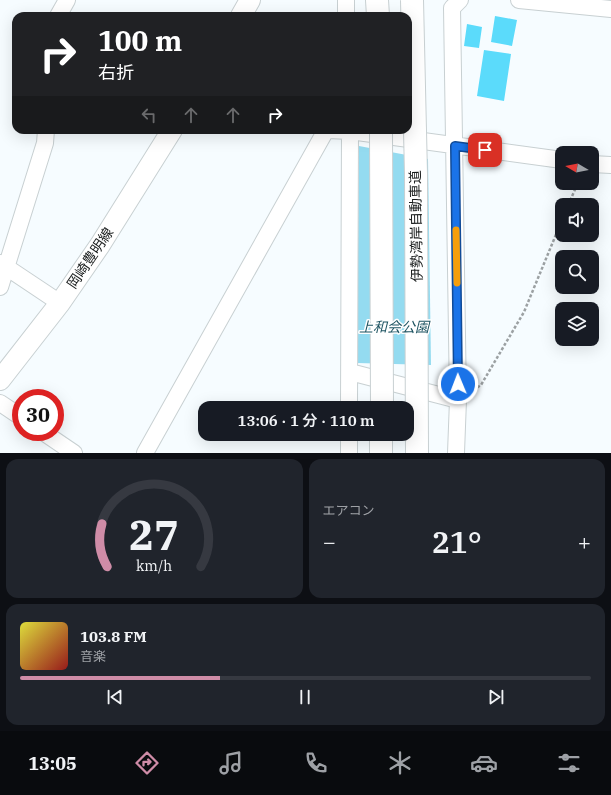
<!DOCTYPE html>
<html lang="ja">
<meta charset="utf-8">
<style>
:root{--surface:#171b24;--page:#20242c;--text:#f1f3f6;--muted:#9ea1a6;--line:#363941;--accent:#cf8ca7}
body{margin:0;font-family:"IBM Plex Serif","Noto Sans JP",serif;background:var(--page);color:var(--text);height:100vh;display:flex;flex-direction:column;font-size:15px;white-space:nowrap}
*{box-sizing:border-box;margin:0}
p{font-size:13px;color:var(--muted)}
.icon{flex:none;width:22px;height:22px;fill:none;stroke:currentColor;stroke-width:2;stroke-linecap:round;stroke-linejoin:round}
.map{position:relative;height:453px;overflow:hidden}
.panel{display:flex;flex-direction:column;gap:6px;padding:6px;background:#0d0f14;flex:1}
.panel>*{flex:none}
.top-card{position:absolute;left:12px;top:12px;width:400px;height:122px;border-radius:12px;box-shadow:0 4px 16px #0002;background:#202124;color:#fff;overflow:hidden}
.needle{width:26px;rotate:280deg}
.controls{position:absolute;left:555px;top:146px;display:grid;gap:8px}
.controls a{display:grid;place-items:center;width:44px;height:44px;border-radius:8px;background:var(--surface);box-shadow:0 4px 16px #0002;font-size:20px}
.speed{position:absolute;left:12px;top:389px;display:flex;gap:8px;font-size:20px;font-weight:700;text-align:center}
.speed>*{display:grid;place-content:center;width:52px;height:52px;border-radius:50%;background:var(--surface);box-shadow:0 4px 16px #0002;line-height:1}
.speed .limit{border:6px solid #d22;background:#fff;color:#111}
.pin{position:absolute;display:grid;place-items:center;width:34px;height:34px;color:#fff;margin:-17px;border-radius:8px;box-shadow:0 2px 6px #0006}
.me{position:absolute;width:44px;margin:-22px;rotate:359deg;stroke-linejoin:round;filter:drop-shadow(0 0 3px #0008)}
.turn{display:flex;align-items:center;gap:14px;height:84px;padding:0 20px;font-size:18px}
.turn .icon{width:52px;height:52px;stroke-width:2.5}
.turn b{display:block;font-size:28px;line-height:34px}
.lanes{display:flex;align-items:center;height:38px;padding:0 20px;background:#0003;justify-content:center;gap:20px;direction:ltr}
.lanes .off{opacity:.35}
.big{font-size:30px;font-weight:600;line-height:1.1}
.panel .card{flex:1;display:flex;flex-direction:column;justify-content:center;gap:6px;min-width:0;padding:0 14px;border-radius:12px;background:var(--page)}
.panel .dial{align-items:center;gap:0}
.dial svg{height:104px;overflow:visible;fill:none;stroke:var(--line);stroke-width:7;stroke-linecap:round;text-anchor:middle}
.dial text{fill:var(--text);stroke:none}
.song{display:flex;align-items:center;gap:12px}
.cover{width:48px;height:48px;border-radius:6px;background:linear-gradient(135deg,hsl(60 70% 55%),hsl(0 70% 35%))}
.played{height:4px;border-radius:2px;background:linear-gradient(90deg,var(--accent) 35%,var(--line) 35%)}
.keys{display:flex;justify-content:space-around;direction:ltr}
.heat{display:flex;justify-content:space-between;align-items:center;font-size:22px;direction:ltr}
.panel .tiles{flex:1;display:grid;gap:6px;grid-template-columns:1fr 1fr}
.card:last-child{grid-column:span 2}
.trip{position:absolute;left:198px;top:401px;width:216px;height:40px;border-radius:12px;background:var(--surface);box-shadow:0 4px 16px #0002;font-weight:600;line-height:40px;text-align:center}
.menu{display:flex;height:64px;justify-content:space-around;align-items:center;background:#090b0e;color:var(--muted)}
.menu .icon{width:28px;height:28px}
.menu .on{color:var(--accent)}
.menu b{font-size:18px;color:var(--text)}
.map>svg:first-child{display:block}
.green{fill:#94dbf0}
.building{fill:#5bdbfb}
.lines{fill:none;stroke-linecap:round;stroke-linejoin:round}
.minor-casing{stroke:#c8d0d2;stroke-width:18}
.major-casing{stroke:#c8d0d2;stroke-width:22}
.highway-casing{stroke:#c8d0d2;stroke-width:24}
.path{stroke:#9ca1a3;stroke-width:2.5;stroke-dasharray:3 2;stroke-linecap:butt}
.minor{stroke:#fff;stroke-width:16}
.major{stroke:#fff;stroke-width:20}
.highway{stroke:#fff;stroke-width:22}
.highway-bridge-casing{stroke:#c8d0d2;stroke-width:24;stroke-linecap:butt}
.highway-bridge{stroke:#fff;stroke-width:22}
.route-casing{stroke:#114b97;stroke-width:10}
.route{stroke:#1a73e8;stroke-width:7}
.slow{stroke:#f59e0b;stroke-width:7}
.labels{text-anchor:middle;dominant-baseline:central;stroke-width:3;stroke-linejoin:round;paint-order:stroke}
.street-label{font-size:14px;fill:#171a1a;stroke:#fff}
.park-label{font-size:14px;font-style:italic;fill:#1d5361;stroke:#fff}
</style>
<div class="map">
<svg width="611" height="453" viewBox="0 0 611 453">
<rect width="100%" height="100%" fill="#f6fcff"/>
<path class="green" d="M 359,146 L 428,159 L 431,365 L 357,363 Z"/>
<path class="building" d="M 495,16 L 517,20 L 512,46 L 491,42 Z
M 467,24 L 482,27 L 479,48 L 464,46 Z
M 484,50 L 511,54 L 504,101 L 477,96 Z"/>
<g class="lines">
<defs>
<path id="minor" d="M 346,0 L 346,16
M 519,0 L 611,9
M 58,16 L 67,0
M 328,130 L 350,131 L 562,160
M 592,164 L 611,165
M 0,263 L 60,303
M 0,287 L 45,143 L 46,130
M 350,372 L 458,400
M 0,403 L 21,417
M 349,408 L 350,130
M 43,432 L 74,453
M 145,453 L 326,130
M 349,453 L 349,434
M 456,453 L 458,400 L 452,8 L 460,0"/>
<path id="major" d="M 241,16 L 250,0
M 0,380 L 60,303 L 100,245 L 172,130"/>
<path id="highway" d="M 377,0 L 378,16
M 381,453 L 381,434"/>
</defs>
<use href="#minor" class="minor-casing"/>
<use href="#major" class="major-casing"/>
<use href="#highway" class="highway-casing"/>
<path class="path" d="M 568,205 L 578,183
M 473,390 L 481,385 L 524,312 L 562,220"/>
<use href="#minor" class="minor"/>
<use href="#major" class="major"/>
<use href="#highway" class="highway"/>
<defs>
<path id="highway-bridge" d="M 412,0 L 416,174 L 417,453
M 381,130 L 382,408"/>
</defs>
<use href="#highway-bridge" class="highway-bridge-casing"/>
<use href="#highway-bridge" class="highway-bridge"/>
</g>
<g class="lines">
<defs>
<path id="route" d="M 458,384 L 455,146 L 485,150"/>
</defs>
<use href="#route" class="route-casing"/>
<use href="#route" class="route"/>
<path class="slow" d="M 456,230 L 457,283"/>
</g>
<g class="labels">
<g class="street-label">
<text transform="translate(416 226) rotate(-91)">伊勢湾岸自動車道</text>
<text transform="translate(90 258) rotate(-56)">岡崎豊明線</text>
</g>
<g class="park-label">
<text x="394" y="327">上和会公園</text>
</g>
</g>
</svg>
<div class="controls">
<a><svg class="needle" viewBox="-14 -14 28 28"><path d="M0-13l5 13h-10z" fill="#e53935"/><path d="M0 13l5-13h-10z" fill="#9ea1a6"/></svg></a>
<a><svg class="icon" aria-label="sound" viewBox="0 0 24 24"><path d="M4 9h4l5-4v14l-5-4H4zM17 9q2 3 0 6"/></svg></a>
<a><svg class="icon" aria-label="search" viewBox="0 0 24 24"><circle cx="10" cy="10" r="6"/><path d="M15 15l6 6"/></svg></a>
<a><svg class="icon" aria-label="layers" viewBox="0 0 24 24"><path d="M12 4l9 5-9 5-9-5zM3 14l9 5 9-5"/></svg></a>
</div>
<div class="speed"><div class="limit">30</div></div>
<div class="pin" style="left:485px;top:150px;background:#d93025"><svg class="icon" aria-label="arrive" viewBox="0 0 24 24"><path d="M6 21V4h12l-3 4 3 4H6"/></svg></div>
<svg class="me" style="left:458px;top:384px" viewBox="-20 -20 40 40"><circle r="17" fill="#1a73e8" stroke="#fff" stroke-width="3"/><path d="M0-11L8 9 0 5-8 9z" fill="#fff"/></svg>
<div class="trip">13:06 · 1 分 · 110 m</div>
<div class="top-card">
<div class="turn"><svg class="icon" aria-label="right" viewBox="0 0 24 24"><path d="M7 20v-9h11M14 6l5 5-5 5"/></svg><div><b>100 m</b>右折</div></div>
<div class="lanes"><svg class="icon off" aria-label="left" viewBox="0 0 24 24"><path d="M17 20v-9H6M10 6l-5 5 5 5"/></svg><svg class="icon off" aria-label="ahead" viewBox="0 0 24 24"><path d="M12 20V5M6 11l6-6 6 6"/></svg><svg class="icon off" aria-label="ahead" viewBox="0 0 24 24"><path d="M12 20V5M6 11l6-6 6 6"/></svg><svg class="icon" aria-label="right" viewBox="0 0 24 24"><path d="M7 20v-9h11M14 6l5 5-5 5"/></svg></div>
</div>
</div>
<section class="panel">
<div class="tiles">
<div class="card dial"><svg viewBox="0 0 100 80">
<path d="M14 69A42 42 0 1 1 86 69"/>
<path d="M14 69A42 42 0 0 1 10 36" stroke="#cf8ca7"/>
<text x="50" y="56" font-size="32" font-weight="700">27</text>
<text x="50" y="72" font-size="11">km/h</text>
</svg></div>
<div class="card"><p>エアコン</p>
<div class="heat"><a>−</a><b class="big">21°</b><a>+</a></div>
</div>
<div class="card">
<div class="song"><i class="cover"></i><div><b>103.8 FM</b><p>音楽</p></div></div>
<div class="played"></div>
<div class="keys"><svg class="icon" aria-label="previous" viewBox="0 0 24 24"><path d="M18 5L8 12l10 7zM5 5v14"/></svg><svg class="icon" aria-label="pause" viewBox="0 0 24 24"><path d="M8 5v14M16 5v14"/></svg><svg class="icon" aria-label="next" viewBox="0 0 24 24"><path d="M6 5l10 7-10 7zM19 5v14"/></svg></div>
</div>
</div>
</section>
<nav class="menu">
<b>13:05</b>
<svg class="icon on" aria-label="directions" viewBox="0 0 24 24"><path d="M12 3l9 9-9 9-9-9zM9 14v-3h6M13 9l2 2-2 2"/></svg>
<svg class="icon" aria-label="music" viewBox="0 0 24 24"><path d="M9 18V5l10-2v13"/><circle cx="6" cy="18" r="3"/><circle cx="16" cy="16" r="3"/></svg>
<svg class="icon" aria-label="phone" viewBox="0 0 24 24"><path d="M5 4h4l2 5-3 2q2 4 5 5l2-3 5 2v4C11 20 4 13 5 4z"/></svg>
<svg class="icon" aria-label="climate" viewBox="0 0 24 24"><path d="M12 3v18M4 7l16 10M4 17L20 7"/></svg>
<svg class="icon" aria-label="car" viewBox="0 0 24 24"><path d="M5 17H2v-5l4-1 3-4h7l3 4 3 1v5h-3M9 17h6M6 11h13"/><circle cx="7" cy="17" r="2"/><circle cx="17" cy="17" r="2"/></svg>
<svg class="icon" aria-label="filters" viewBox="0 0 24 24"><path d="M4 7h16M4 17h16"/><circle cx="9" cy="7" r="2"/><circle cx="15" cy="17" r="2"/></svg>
</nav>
